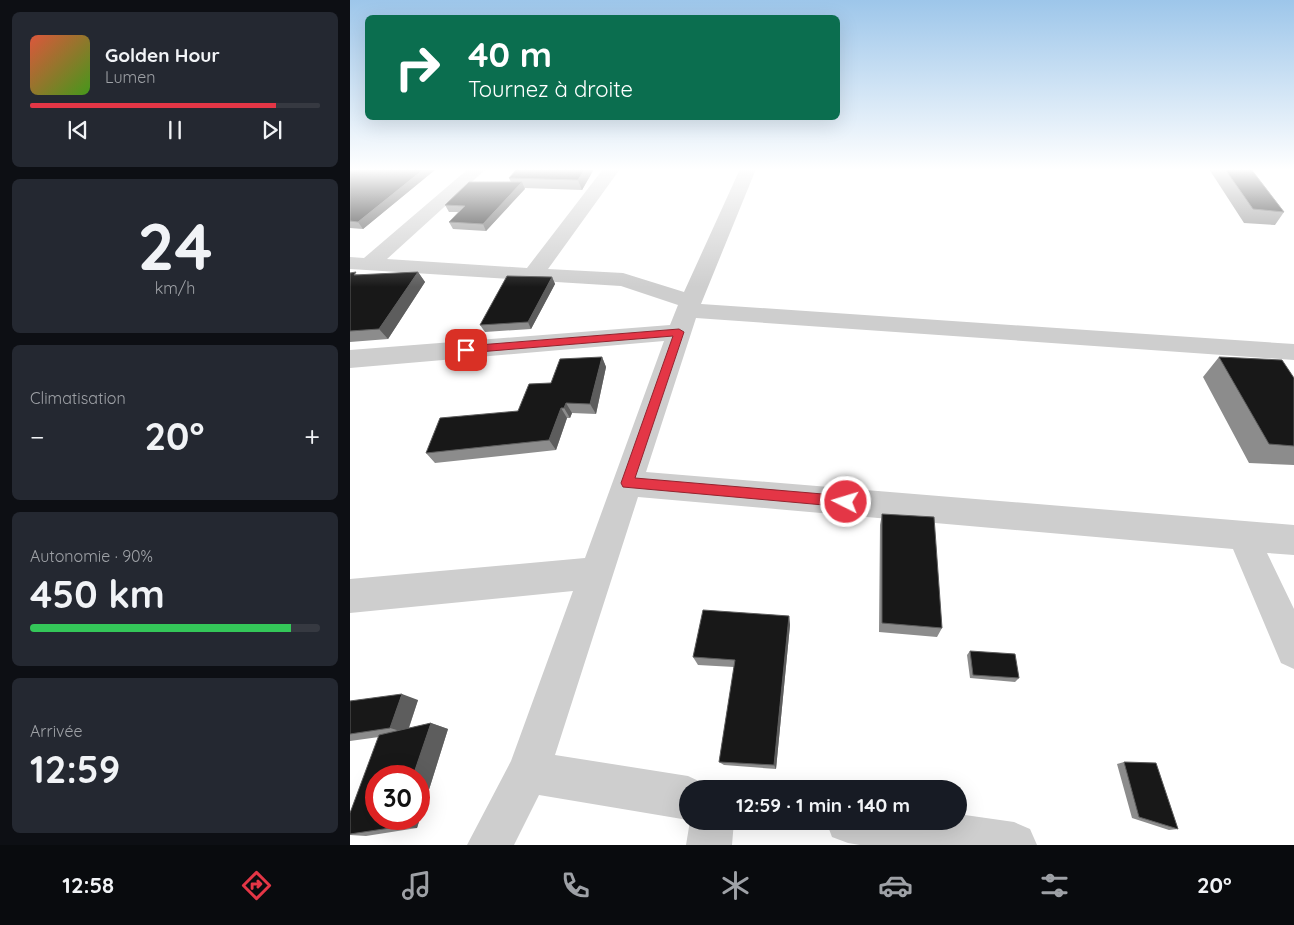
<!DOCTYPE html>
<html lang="fr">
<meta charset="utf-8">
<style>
:root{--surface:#171b24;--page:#242831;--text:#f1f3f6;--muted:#9ea1a6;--line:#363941;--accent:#e43646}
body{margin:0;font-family:Quicksand,sans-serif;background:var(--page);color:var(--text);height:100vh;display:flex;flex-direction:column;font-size:19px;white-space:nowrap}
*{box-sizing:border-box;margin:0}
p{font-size:16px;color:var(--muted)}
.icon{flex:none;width:28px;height:28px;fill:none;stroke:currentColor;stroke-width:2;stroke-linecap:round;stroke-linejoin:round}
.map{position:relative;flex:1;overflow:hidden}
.panel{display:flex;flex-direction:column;gap:12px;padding:12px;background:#0d0f14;width:350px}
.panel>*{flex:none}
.top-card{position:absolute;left:15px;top:15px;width:475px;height:105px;border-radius:8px;box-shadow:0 5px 20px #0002;background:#0b6e4f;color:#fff;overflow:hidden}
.speed{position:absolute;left:15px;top:765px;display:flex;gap:10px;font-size:25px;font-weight:700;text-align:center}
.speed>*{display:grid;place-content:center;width:65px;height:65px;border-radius:50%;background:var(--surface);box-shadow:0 5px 20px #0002;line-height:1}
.speed .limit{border:8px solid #d22;background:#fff;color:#111}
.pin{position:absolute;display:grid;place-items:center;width:42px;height:42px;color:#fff;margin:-21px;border-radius:10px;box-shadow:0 2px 8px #0006}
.me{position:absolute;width:55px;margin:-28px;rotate:275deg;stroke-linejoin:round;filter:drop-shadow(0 0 4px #0008)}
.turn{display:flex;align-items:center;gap:18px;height:105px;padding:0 20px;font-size:22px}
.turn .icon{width:65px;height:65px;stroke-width:2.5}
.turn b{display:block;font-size:35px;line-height:42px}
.big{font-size:38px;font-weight:700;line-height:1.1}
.panel .card{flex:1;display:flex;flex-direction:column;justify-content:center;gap:8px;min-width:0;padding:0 18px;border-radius:8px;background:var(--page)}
.panel .dial{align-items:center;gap:0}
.dial b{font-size:65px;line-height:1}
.song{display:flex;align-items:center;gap:15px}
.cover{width:60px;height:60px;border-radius:8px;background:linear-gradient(135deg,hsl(10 70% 55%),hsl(100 70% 35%))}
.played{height:5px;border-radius:2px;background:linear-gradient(90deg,var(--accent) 85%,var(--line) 85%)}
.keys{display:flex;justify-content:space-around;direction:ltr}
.heat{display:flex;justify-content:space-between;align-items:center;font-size:28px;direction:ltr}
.charge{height:8px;border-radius:4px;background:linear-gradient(90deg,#34c759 90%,var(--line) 0)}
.trip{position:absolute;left:329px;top:780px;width:288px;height:50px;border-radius:25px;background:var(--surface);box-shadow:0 5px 20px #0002;font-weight:700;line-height:50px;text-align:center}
.menu{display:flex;height:80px;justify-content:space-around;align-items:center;background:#090b0e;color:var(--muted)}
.menu .icon{width:35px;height:35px}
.menu .active{color:var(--accent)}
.menu b{font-size:22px;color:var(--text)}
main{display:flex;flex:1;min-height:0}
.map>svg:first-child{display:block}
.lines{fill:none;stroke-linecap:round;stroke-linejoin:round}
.street{fill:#cecece;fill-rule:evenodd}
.wall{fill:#8c8c8c}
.shaded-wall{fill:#5d5d5d}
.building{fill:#181818;stroke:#5d5d5d}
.route{fill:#e43646;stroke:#94232e}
</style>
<main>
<section class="panel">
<div class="card">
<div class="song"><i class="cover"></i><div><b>Golden Hour</b><p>Lumen</p></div></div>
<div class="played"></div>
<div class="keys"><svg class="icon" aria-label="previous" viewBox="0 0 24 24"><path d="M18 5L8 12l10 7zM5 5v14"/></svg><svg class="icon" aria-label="pause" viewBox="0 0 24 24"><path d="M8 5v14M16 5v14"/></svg><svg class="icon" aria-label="next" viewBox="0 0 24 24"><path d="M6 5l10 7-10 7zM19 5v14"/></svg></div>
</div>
<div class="card dial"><b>24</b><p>km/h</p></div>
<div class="card"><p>Climatisation</p>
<div class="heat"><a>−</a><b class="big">20°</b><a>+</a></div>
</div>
<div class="card"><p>Autonomie · 90%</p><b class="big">450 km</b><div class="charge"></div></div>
<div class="card"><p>Arrivée</p><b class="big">12:59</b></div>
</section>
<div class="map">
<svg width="944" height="845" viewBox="0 0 944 845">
<rect width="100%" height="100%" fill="#fff"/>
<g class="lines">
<path class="street" d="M 118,169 L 136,169 L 37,259 L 177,268 L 253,169 L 270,169 L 198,269 L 273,273 L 334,292 L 390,169 L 406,169 L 351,304 L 944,344 L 944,360 L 346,318 L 296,472 L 944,525 L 944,555 L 917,553 L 944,609 L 944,669 L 931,663 L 883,549 L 288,497 L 205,755 L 338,776 L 353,783 L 356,789 L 338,789 L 338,820 L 189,795 L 164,845 L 117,845 L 161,761 L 223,591 L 0,613 L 0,579 L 235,558 L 314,341 L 0,368 L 0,350 L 320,325 L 328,305 L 271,286 L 0,269 L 0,257 L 14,258 Z
M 608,814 L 664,822 L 680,829 L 687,845 L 510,845 L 498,843 L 482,837 L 476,821 L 608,821 Z
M 340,821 L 384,821 L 382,845 L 336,845 Z"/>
</g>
<path class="wall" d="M 0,169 L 86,169 L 13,229 L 0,228 Z
M 167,169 L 244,169 L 232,190 L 175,188 L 136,231 L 103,229 L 99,222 L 108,212 L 99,212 L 95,205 L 161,182 L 159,178 Z
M 859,169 L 901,169 L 934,212 L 925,225 L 894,223 Z
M 68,272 L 75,282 L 38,339 L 0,342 L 0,273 L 9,275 Z
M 202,277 L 205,284 L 181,329 L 135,332 L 130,325 Z
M 252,357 L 256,367 L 246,414 L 222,413 L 220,418 L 217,418 L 206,450 L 85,463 L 76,453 L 168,411 L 201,383 Z
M 869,357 L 944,378 L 944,465 L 899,463 L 853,377 Z
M 532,514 L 592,628 L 587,637 L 529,632 L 530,525 Z
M 439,616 L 440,625 L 426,769 L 374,765 L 369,762 L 384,667 L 348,665 L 343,657 Z
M 620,651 L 669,678 L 665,682 L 620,678 L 617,655 Z
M 68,700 L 59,728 L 81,723 L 98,729 L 67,828 L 16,836 L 0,835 L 0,813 L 29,737 L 0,741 L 0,701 Z
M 774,762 L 828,829 L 819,830 L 782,818 L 767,764 Z"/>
<path class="shaded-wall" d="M 74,169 L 86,169 L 13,229 L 8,222 Z
M 235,169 L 244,169 L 232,190 L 228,180 Z
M 172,182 L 175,189 L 136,231 L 133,224 Z
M 68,272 L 75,282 L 38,339 L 29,329 Z
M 202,277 L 205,284 L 181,329 L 178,322 Z
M 252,357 L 256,367 L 246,414 L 240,404 Z
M 216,403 L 222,413 L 220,418 L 214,408 Z
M 211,408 L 217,418 L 206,450 L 199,440 Z
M 439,616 L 440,625 L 426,769 L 424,765 Z
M 52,694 L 68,700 L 57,733 L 40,728 Z
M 81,723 L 98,729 L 67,828 L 47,827 L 49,819 L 69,819 L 69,776 L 63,776 Z"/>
<path class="building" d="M 0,169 L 74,169 L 8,222 L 0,221 Z
M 167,169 L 235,169 L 228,180 L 159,178 Z
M 875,169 L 901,169 L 934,212 L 903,209 Z
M 119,182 L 172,182 L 133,224 L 99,222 L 115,206 L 95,205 Z
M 6,272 L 4,275 L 68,272 L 29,329 L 0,331 L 0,273 Z
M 157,276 L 202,277 L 178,322 L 130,325 Z
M 252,357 L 240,404 L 216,403 L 214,408 L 211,408 L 199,440 L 76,453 L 90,418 L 168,411 L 179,384 L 201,383 L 210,359 Z
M 869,357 L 932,360 L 944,378 L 944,446 L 919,444 Z
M 532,514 L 584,517 L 592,628 L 532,623 Z
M 353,610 L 439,616 L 424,765 L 369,762 L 385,660 L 343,657 Z
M 620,651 L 665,654 L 669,678 L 623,675 Z
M 52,694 L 40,728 L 0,734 L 0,701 Z
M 81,723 L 63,776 L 26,776 L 26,819 L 49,819 L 47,827 L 0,834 L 0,813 L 29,735 Z
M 774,762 L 806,763 L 828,829 L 789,817 Z"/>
<linearGradient id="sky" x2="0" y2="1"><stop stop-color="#9dc6ea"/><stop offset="0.59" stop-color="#fff"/><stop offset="1" stop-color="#fff" stop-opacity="0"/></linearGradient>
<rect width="944" height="287" fill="url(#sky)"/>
<path class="route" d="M 329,329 L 334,332 L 285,478 L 496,496 L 502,502 L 500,505 L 496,507 L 273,487 L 271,483 L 323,336 L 116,353 L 111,350 L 116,346 Z"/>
</svg>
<div class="speed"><div class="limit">30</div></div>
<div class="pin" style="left:116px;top:350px;background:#d93025"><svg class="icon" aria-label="arrive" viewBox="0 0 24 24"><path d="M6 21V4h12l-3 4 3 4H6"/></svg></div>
<svg class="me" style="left:496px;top:502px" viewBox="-20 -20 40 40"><circle r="17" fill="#e43646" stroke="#fff" stroke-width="3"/><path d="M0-11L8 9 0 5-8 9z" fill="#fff"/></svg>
<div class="trip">12:59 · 1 min · 140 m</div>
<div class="top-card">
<div class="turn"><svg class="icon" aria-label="right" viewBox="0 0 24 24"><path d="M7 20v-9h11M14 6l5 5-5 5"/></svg><div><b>40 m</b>Tournez à droite</div></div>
</div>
</div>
</main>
<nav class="menu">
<b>12:58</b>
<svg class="icon active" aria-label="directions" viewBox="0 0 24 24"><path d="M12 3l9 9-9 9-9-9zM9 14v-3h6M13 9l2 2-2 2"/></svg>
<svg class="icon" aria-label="music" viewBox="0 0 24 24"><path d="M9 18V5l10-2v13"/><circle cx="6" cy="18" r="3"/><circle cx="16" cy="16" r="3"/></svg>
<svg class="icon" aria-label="phone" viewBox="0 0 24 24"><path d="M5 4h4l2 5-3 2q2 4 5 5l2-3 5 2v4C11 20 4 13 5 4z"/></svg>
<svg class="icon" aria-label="climate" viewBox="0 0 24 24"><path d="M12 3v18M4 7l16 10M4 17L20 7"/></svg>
<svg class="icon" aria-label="car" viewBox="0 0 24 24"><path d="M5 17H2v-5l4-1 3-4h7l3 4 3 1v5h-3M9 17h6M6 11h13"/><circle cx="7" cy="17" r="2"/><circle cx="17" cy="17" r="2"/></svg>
<svg class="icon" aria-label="filters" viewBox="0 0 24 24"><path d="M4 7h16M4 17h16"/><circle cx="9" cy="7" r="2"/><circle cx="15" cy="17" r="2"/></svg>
<b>20°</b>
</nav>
